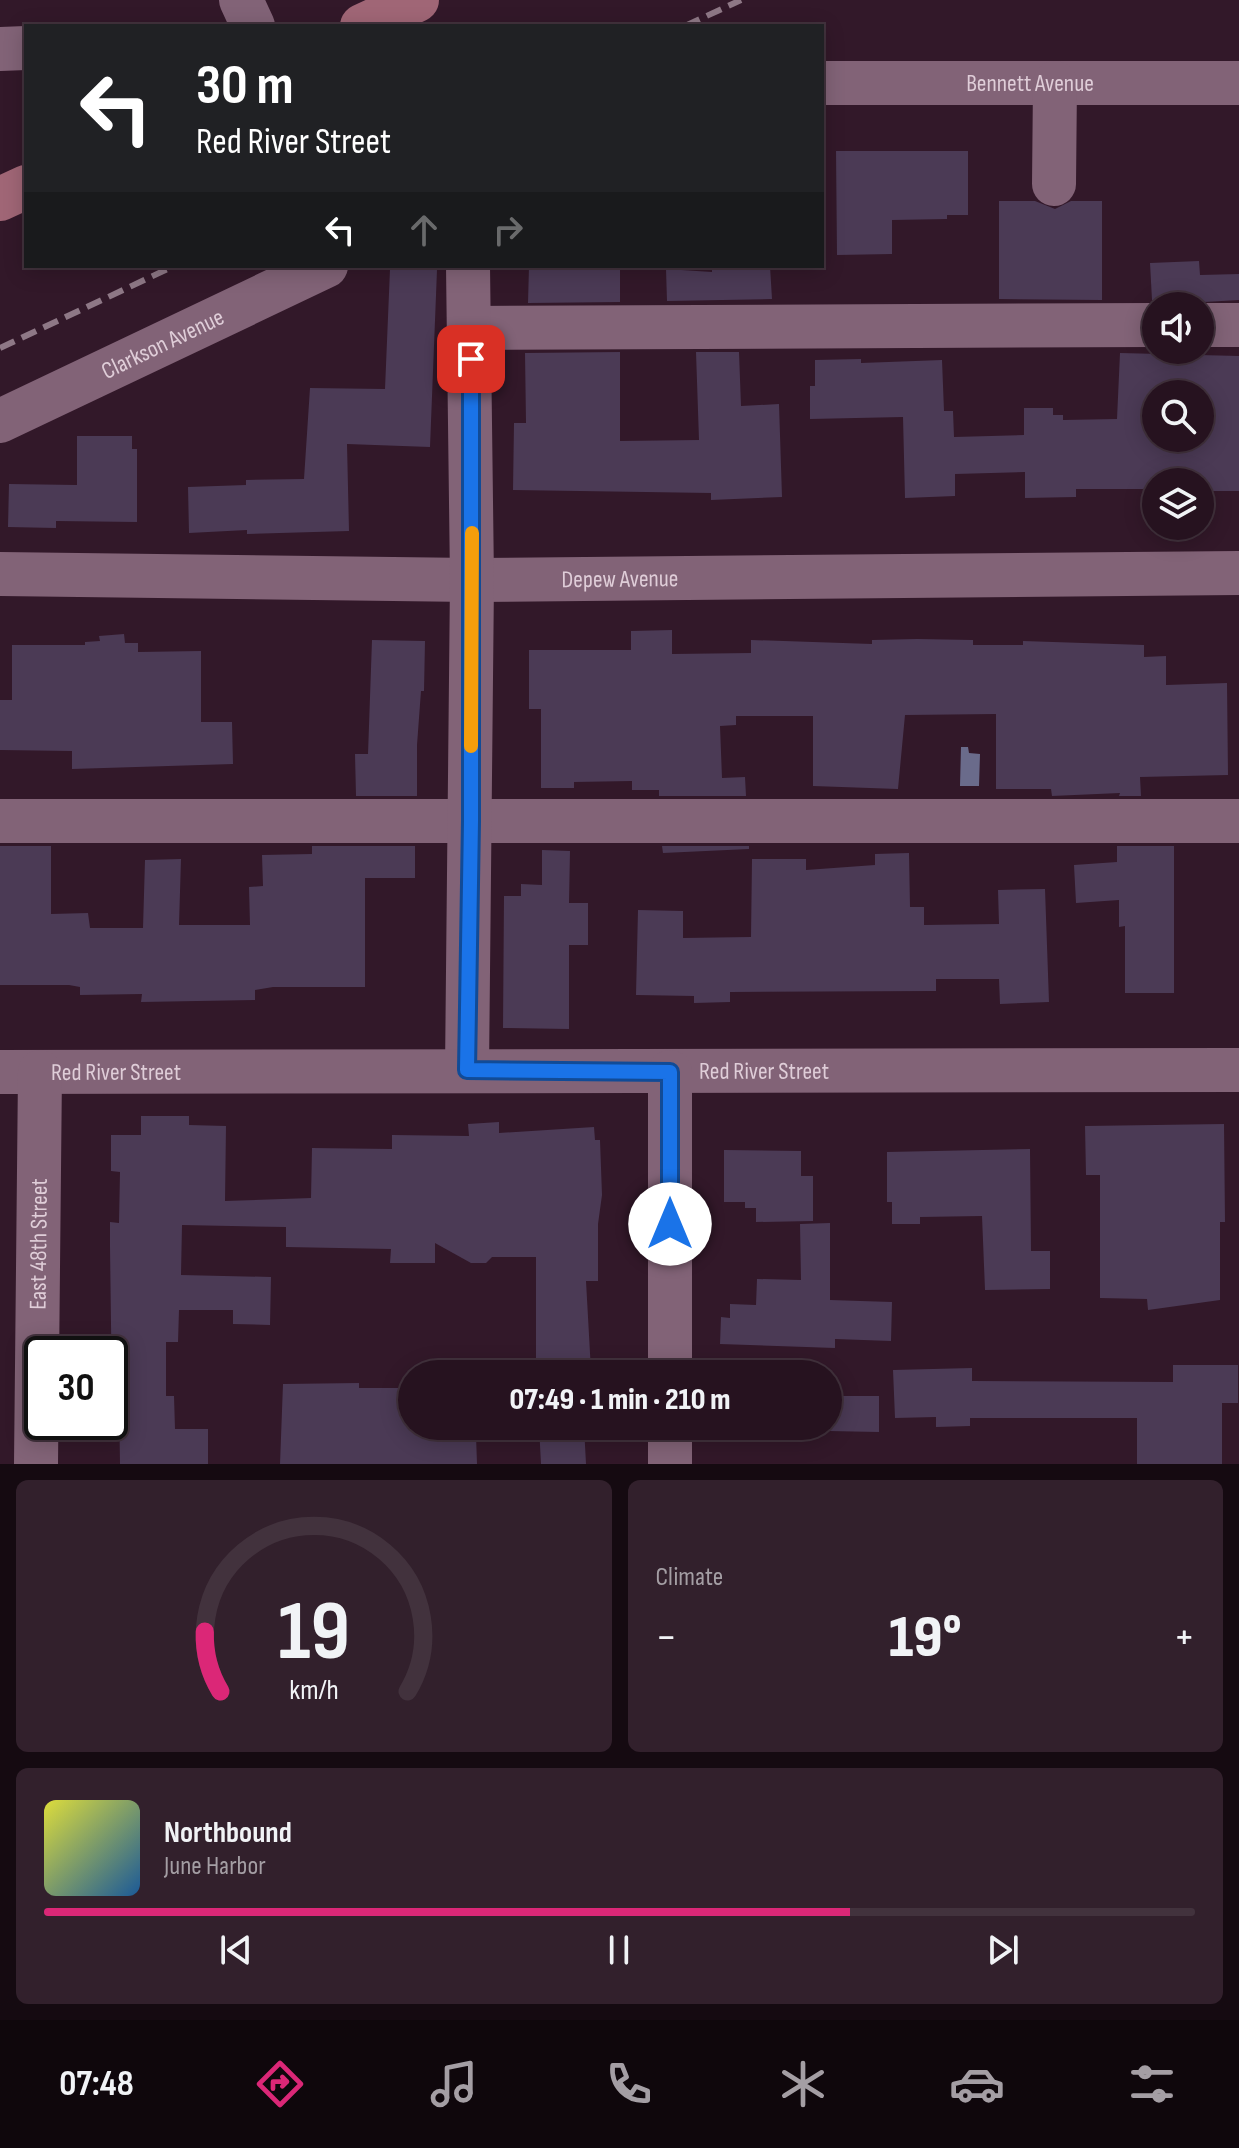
<!DOCTYPE html>
<meta charset="utf-8">
<style>
:root{--surface:#26121f;--page:#32202c;--text:#f1f3f6;--muted:#a49ea4;--line:#42323d;--accent:#db2777}
body{margin:0;font-family:"Sofia Sans Condensed",sans-serif;background:var(--page);color:var(--text);height:100vh;display:flex;flex-direction:column;font-size:30px;white-space:nowrap}
*{box-sizing:border-box;margin:0}
p{font-size:26px;color:var(--muted)}
.icon{flex:none;width:44px;height:44px;fill:none;stroke:currentColor;stroke-width:2;stroke-linecap:round;stroke-linejoin:round}
.map{position:relative;height:1464px;overflow:hidden}
.sheet{display:flex;flex-direction:column;gap:16px;padding:16px;background:#150a11;flex:1}
.sheet>*{flex:none}
.banner{position:absolute;left:24px;top:24px;width:800px;height:244px;border-radius:0px;box-shadow:0 4px 20px #0003,0 0 0 2px var(--line);background:#202124;color:#fff;overflow:hidden}
.tools{position:absolute;left:1142px;top:292px;display:grid;gap:16px}
.tools a{display:grid;place-items:center;width:72px;height:72px;border-radius:50%;background:var(--surface);box-shadow:0 4px 20px #0003,0 0 0 2px var(--line);font-size:40px}
.speed{position:absolute;left:24px;top:1336px;display:flex;gap:16px;font-size:40px;font-weight:700;text-align:center}
.speed>*{display:grid;place-content:center;width:104px;height:104px;border-radius:50%;background:var(--surface);box-shadow:0 4px 20px #0003,0 0 0 2px var(--line);line-height:1}
.speed .limit{border:4px solid #111;border-radius:12px;background:#fff;color:#111}
.pin{position:absolute;display:grid;place-items:center;width:68px;height:68px;color:#fff;margin:-34px;border-radius:16px;box-shadow:0 4px 12px #0006}
.me{position:absolute;width:88px;margin:-44px;rotate:0deg;stroke-linejoin:round;filter:drop-shadow(0 0 6px #0008)}
.turn{display:flex;align-items:center;gap:28px;height:168px;padding:0 40px;font-size:36px}
.turn .icon{width:104px;height:104px;stroke-width:2.5}
.turn b{display:block;font-size:56px;line-height:68px}
.lanes{display:flex;align-items:center;height:76px;padding:0 40px;background:#0003;justify-content:center;gap:40px;direction:ltr}
.lanes .off{opacity:.35}
.big{font-size:60px;font-weight:800;line-height:1.1}
.sheet .widget{flex:1;display:flex;flex-direction:column;justify-content:center;gap:12px;min-width:0;padding:0 28px;border-radius:12px;background:var(--page)}
.sheet .dial{align-items:center;gap:0}
.dial svg{height:208px;overflow:visible;fill:none;stroke:var(--line);stroke-width:7;stroke-linecap:round;text-anchor:middle}
.dial text{fill:var(--text);stroke:none}
.song{display:flex;align-items:center;gap:24px}
.cover{width:96px;height:96px;border-radius:12px;background:linear-gradient(135deg,hsl(60 70% 55%),hsl(210 70% 35%))}
.played{height:8px;border-radius:4px;background:linear-gradient(90deg,var(--accent) 70%,var(--line) 70%)}
.keys{display:flex;justify-content:space-around;direction:ltr}
.heat{display:flex;justify-content:space-between;align-items:center;font-size:44px;direction:ltr}
.sheet .tiles{flex:1;display:grid;gap:16px;grid-template-columns:1fr 1fr}
.widget:last-child{grid-column:span 2}
.trip{position:absolute;left:398px;top:1360px;width:444px;height:80px;border-radius:40px;background:var(--surface);box-shadow:0 4px 20px #0003,0 0 0 2px var(--line);font-weight:800;line-height:80px;text-align:center}
.menu{display:flex;height:128px;justify-content:space-around;align-items:center;background:#0f070c;color:var(--muted)}
.menu .icon{width:56px;height:56px}
.menu .active{color:var(--accent)}
.menu b{font-size:36px;color:var(--text)}
.map>svg:first-child{display:block}
.water{fill:#6a6b8b}
.building{fill:#4b3a55;fill-rule:evenodd}
.lines{fill:none;stroke-linecap:round;stroke-linejoin:round}
.minor{stroke:#826377;stroke-width:44}
.major{stroke:#a06676;stroke-width:44}
.rail{stroke:#8e7886;stroke-width:6;stroke-dasharray:16 8;stroke-linecap:butt}
.route-casing{stroke:#114b97;stroke-width:20}
.route{stroke:#1a73e8;stroke-width:14}
.slow{stroke:#f59e0b;stroke-width:14}
.labels{text-anchor:middle;dominant-baseline:central;stroke-width:8;stroke-linejoin:round;paint-order:stroke}
.street-label{font-size:24px;fill:#dfcdd8;stroke:#270f1f}
</style>
<div class="map">
<svg width="1239" height="1464" viewBox="0 0 1239 1464">
<rect width="100%" height="100%" fill="#321829"/>
<path class="water" d="M 961,747 L 968,747 L 969,753 L 980,754 L 979,786 L 960,786 Z"/>
<path class="building" d="M 836,151 L 968,151 L 968,215 L 947,215 L 947,219 L 892,220 L 892,254 L 837,255 Z
M 999,201 L 1035,201 L 1055,209 L 1071,201 L 1102,201 L 1102,300 L 999,299 Z
M 1199,261 L 1200,275 L 1239,274 L 1239,300 L 1170,304 L 1152,300 L 1150,263 Z
M 529,266 L 620,266 L 620,302 L 528,303 Z
M 712,266 L 770,266 L 772,299 L 667,301 L 666,269 L 712,272 Z
M 390,269 L 437,270 L 430,447 L 347,444 L 349,531 L 247,534 L 247,530 L 189,533 L 188,487 L 246,485 L 246,480 L 304,479 L 310,388 L 385,389 Z
M 620,352 L 620,441 L 699,440 L 696,352 L 739,352 L 741,406 L 779,404 L 782,497 L 711,500 L 711,493 L 513,490 L 514,423 L 526,423 L 525,353 Z
M 1120,353 L 1239,356 L 1239,491 L 1200,491 L 1200,482 L 1149,482 L 1149,489 L 1076,489 L 1076,497 L 1025,498 L 1025,472 L 955,474 L 955,496 L 905,498 L 903,417 L 810,419 L 810,386 L 815,386 L 815,360 L 861,359 L 861,363 L 942,360 L 944,411 L 953,411 L 954,437 L 1024,435 L 1024,408 L 1053,408 L 1053,415 L 1063,415 L 1063,420 L 1117,419 ZM 1156,394 L 1200,394 L 1200,438 L 1156,438 Z
M 77,436 L 132,436 L 132,449 L 137,449 L 137,522 L 56,521 L 56,528 L 8,527 L 9,484 L 77,485 Z
M 672,630 L 672,654 L 751,653 L 751,640 L 872,644 L 872,640 L 917,639 L 973,640 L 973,645 L 1023,645 L 1023,641 L 1144,645 L 1144,657 L 1166,656 L 1166,685 L 1227,683 L 1228,775 L 1140,777 L 1141,796 L 1119,796 L 1120,793 L 1052,796 L 1051,789 L 996,789 L 996,714 L 905,715 L 898,789 L 813,786 L 813,716 L 736,716 L 736,725 L 720,726 L 722,778 L 745,777 L 746,796 L 659,796 L 659,790 L 632,790 L 632,781 L 574,782 L 574,788 L 541,788 L 541,709 L 529,709 L 529,650 L 631,650 L 631,631 Z
M 124,634 L 125,643 L 138,643 L 138,652 L 201,651 L 201,722 L 232,722 L 233,764 L 72,769 L 72,751 L 0,750 L 0,700 L 12,700 L 12,645 L 85,645 L 85,642 L 100,641 L 99,636 Z
M 372,640 L 425,641 L 424,691 L 421,691 L 417,745 L 417,796 L 356,796 L 355,754 L 368,754 Z
M 0,846 L 51,846 L 51,914 L 88,913 L 90,928 L 143,928 L 145,860 L 181,859 L 179,925 L 250,925 L 249,887 L 263,886 L 262,855 L 312,854 L 312,846 L 415,846 L 415,878 L 365,878 L 365,987 L 273,987 L 255,990 L 255,1000 L 141,1002 L 142,994 L 80,995 L 80,987 L 69,985 L 0,985 Z
M 662,846 L 749,846 L 749,849 L 663,853 Z
M 1117,846 L 1174,846 L 1174,993 L 1125,993 L 1125,926 L 1119,927 L 1119,900 L 1076,903 L 1074,865 L 1117,862 Z
M 542,850 L 570,851 L 569,903 L 588,903 L 588,945 L 569,945 L 569,1029 L 503,1028 L 504,896 L 521,896 L 521,884 L 542,885 Z
M 909,853 L 910,907 L 924,907 L 924,925 L 999,924 L 998,890 L 1045,889 L 1049,1002 L 1000,1004 L 999,979 L 936,979 L 936,991 L 730,992 L 730,1002 L 694,1003 L 694,996 L 636,995 L 638,910 L 683,911 L 683,938 L 751,937 L 752,859 L 806,859 L 806,870 L 875,865 L 875,854 Z
M 141,1116 L 189,1116 L 189,1125 L 226,1126 L 225,1201 L 311,1198 L 312,1148 L 392,1149 L 392,1135 L 469,1136 L 468,1124 L 499,1122 L 499,1133 L 594,1127 L 595,1140 L 600,1140 L 602,1195 L 598,1224 L 598,1281 L 586,1281 L 591,1371 L 536,1374 L 536,1257 L 492,1257 L 486,1263 L 471,1263 L 435,1243 L 435,1263 L 390,1263 L 391,1249 L 286,1247 L 286,1227 L 182,1225 L 181,1275 L 271,1277 L 270,1325 L 233,1324 L 233,1310 L 179,1310 L 178,1342 L 166,1342 L 166,1396 L 174,1396 L 175,1429 L 208,1429 L 208,1464 L 120,1464 L 119,1401 L 112,1401 L 110,1247 L 110,1222 L 119,1223 L 120,1172 L 111,1171 L 111,1135 L 141,1135 Z
M 1224,1124 L 1225,1222 L 1220,1222 L 1220,1300 L 1148,1310 L 1147,1299 L 1100,1298 L 1100,1175 L 1086,1175 L 1085,1126 Z
M 1030,1149 L 1031,1251 L 1050,1251 L 1050,1289 L 985,1290 L 982,1216 L 920,1217 L 920,1224 L 892,1224 L 892,1202 L 887,1202 L 887,1152 Z
M 724,1150 L 801,1151 L 801,1176 L 813,1176 L 813,1221 L 756,1222 L 756,1208 L 745,1208 L 745,1202 L 724,1202 Z
M 830,1223 L 830,1300 L 892,1302 L 891,1341 L 835,1339 L 835,1348 L 720,1344 L 721,1317 L 730,1318 L 730,1304 L 756,1305 L 757,1279 L 801,1280 L 800,1224 Z
M 1173,1365 L 1238,1365 L 1238,1403 L 1222,1403 L 1222,1464 L 1137,1464 L 1137,1418 L 970,1418 L 970,1426 L 936,1427 L 936,1417 L 895,1418 L 893,1370 L 972,1368 L 972,1381 L 1173,1382 Z
M 359,1383 L 359,1388 L 412,1388 L 412,1426 L 444,1426 L 444,1436 L 476,1435 L 477,1464 L 280,1464 L 283,1384 Z
M 828,1396 L 879,1396 L 879,1432 L 828,1431 Z
M 539,1426 L 584,1426 L 586,1464 L 541,1464 Z"/>
<g class="lines">
<g class="minor">
<path d="M 241,0 L 253,26"/>
<path d="M 0,49 L 26,48"/>
<path id="s1" d="M 822,83 L 1239,83"/>
<path d="M 1054,184 L 1055,83"/>
<path d="M 1200,325 L 1239,325"/>
<path d="M 471,328 L 1156,325"/>
<path id="s2" d="M 0,421 L 326,266"/>
<path id="s3" d="M 0,574 L 472,580 L 1239,573"/>
<path d="M 0,821 L 1239,821"/>
<path d="M 467,1070 L 472,580 L 468,266"/>
<path id="s4" d="M 0,1072 L 1239,1070"/>
<path d="M 670,1072 L 670,1374"/>
<path id="s5" d="M 36,1464 L 40,1072"/>
<path d="M 670,1464 L 670,1426"/>
</g>
<path class="major" d="M 362,26 L 417,0
M 0,199 L 26,187"/>
<path class="rail" d="M 685,26 L 741,0
M 0,348 L 174,266"/>
</g>
<g class="lines">
<defs>
<path id="route" d="M 471,359 L 471,821 L 467,1070 L 670,1072 L 670,1224"/>
</defs>
<use href="#route" class="route-casing"/>
<use href="#route" class="route"/>
<path class="slow" d="M 471,746 L 472,533"/>
</g>
<g class="labels">
<g class="street-label">
<text stroke="none"><textPath href="#s1" startOffset="208">Bennett Avenue</textPath></text>
<text stroke="none"><textPath href="#s2" startOffset="180">Clarkson Avenue</textPath></text>
<text stroke="none"><textPath href="#s3" startOffset="620">Depew Avenue</textPath></text>
<text stroke="none"><textPath href="#s4" startOffset="116">Red River Street</textPath></text>
<text stroke="none"><textPath href="#s4" startOffset="764">Red River Street</textPath></text>
<text stroke="none"><textPath href="#s5" startOffset="220">East 48th Street</textPath></text>
</g>
</g>
</svg>
<div class="tools">
<a><svg class="icon" aria-label="sound" viewBox="0 0 24 24"><path d="M4 9h4l5-4v14l-5-4H4zM17 9q2 3 0 6"/></svg></a>
<a><svg class="icon" aria-label="search" viewBox="0 0 24 24"><circle cx="10" cy="10" r="6"/><path d="M15 15l6 6"/></svg></a>
<a><svg class="icon" aria-label="layers" viewBox="0 0 24 24"><path d="M12 4l9 5-9 5-9-5zM3 14l9 5 9-5"/></svg></a>
</div>
<div class="speed"><div class="limit">30</div></div>
<div class="pin" style="left:471px;top:359px;background:#d93025"><svg class="icon" aria-label="arrive" viewBox="0 0 24 24"><path d="M6 21V4h12l-3 4 3 4H6"/></svg></div>
<svg class="me" style="left:670px;top:1224px" viewBox="-20 -20 40 40"><circle r="19" fill="#fff"/><path d="M0-13L10 11 0 6-10 11z" fill="#1a73e8"/></svg>
<div class="trip">07:49 · 1 min · 210 m</div>
<div class="banner">
<div class="turn"><svg class="icon" aria-label="left" viewBox="0 0 24 24"><path d="M17 20v-9H6M10 6l-5 5 5 5"/></svg><div><b>30 m</b>Red River Street</div></div>
<div class="lanes"><svg class="icon" aria-label="left" viewBox="0 0 24 24"><path d="M17 20v-9H6M10 6l-5 5 5 5"/></svg><svg class="icon off" aria-label="ahead" viewBox="0 0 24 24"><path d="M12 20V5M6 11l6-6 6 6"/></svg><svg class="icon off" aria-label="right" viewBox="0 0 24 24"><path d="M7 20v-9h11M14 6l5 5-5 5"/></svg></div>
</div>
</div>
<section class="sheet">
<div class="tiles">
<div class="widget dial"><svg viewBox="0 0 100 80">
<path d="M14 69A42 42 0 1 1 86 69"/>
<path d="M14 69A42 42 0 0 1 8 46" stroke="#db2777"/>
<text x="50" y="56" font-size="32" font-weight="700">19</text>
<text x="50" y="72" font-size="11">km/h</text>
</svg></div>
<div class="widget"><p>Climate</p>
<div class="heat"><a>−</a><b class="big">19°</b><a>+</a></div>
</div>
<div class="widget">
<div class="song"><i class="cover"></i><div><b>Northbound</b><p>June Harbor</p></div></div>
<div class="played"></div>
<div class="keys"><svg class="icon" aria-label="previous" viewBox="0 0 24 24"><path d="M18 5L8 12l10 7zM5 5v14"/></svg><svg class="icon" aria-label="pause" viewBox="0 0 24 24"><path d="M8 5v14M16 5v14"/></svg><svg class="icon" aria-label="next" viewBox="0 0 24 24"><path d="M6 5l10 7-10 7zM19 5v14"/></svg></div>
</div>
</div>
</section>
<nav class="menu">
<b>07:48</b>
<svg class="icon active" aria-label="directions" viewBox="0 0 24 24"><path d="M12 3l9 9-9 9-9-9zM9 14v-3h6M13 9l2 2-2 2"/></svg>
<svg class="icon" aria-label="music" viewBox="0 0 24 24"><path d="M9 18V5l10-2v13"/><circle cx="6" cy="18" r="3"/><circle cx="16" cy="16" r="3"/></svg>
<svg class="icon" aria-label="phone" viewBox="0 0 24 24"><path d="M5 4h4l2 5-3 2q2 4 5 5l2-3 5 2v4C11 20 4 13 5 4z"/></svg>
<svg class="icon" aria-label="climate" viewBox="0 0 24 24"><path d="M12 3v18M4 7l16 10M4 17L20 7"/></svg>
<svg class="icon" aria-label="car" viewBox="0 0 24 24"><path d="M5 17H2v-5l4-1 3-4h7l3 4 3 1v5h-3M9 17h6M6 11h13"/><circle cx="7" cy="17" r="2"/><circle cx="17" cy="17" r="2"/></svg>
<svg class="icon" aria-label="filters" viewBox="0 0 24 24"><path d="M4 7h16M4 17h16"/><circle cx="9" cy="7" r="2"/><circle cx="15" cy="17" r="2"/></svg>
</nav>
